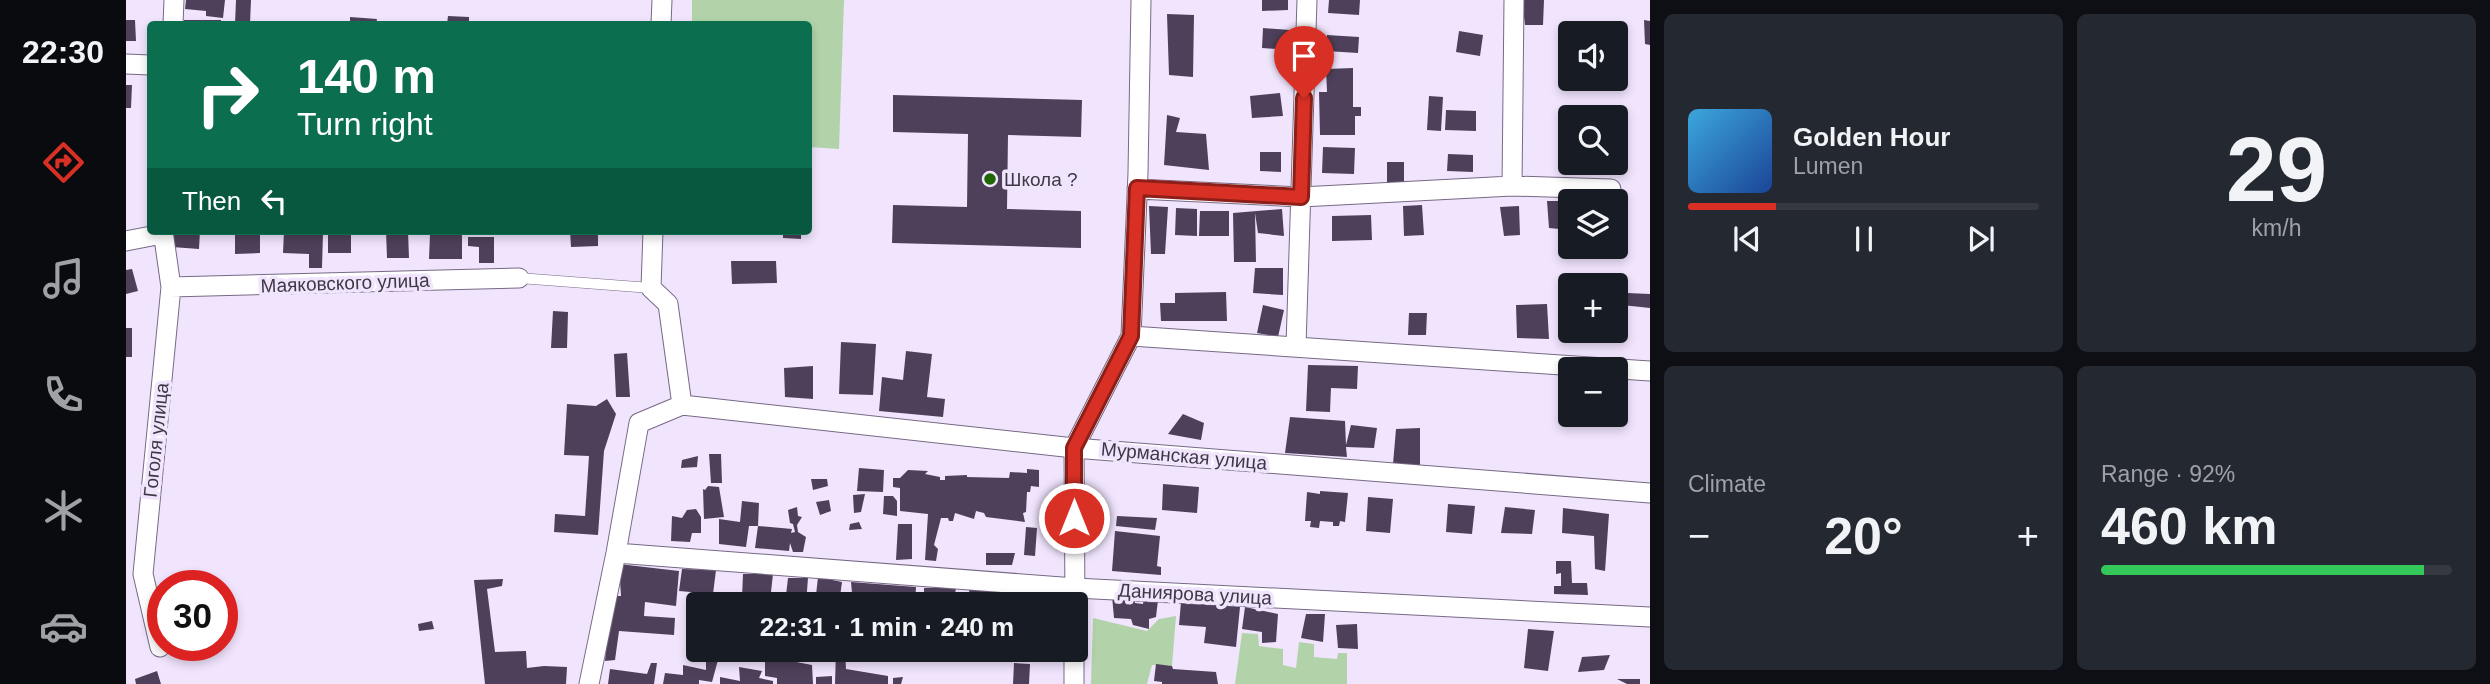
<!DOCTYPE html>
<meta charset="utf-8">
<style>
:root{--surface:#171b24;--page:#242831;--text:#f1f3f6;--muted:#9ea1a6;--line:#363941;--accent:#d93025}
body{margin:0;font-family:Arial,sans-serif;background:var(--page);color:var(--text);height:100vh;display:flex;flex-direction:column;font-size:26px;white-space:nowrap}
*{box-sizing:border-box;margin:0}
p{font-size:23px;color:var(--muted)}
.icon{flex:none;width:38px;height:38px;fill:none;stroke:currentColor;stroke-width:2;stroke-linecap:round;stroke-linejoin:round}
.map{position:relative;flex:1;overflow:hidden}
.drawer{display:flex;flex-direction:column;gap:14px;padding:14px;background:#0d0f14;width:840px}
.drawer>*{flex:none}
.guide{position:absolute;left:21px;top:21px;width:665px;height:214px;border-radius:7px;box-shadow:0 4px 10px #0003;background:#0b6e4f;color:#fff;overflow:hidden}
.controls{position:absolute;left:1432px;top:21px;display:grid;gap:14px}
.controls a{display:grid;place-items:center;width:70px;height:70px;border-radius:7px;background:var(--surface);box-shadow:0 4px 10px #0003;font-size:35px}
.speed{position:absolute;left:21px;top:570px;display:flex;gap:14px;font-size:35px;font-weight:700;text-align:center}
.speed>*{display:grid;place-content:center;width:91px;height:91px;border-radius:50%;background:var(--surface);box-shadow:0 4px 10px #0003;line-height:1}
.speed .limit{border:10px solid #d22;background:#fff;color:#111}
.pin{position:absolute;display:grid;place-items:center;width:60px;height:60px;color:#fff;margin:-72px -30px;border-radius:50% 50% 50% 0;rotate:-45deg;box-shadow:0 0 7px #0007}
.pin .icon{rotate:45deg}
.me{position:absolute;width:77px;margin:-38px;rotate:0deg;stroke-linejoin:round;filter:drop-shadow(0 0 5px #0008)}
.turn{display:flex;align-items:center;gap:24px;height:147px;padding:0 35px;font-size:32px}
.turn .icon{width:91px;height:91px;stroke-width:2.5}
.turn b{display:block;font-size:49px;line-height:60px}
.then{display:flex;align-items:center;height:66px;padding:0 35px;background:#0003;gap:14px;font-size:26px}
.big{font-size:52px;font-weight:800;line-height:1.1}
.drawer .tile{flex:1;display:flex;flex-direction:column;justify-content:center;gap:10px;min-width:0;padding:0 24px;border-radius:10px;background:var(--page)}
.drawer .dial{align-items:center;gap:0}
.dial b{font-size:91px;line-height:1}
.song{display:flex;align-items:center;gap:21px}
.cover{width:84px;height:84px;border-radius:10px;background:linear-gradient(135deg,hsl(200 70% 55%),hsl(220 70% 35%))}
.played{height:7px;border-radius:4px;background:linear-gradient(90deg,var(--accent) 25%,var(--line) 25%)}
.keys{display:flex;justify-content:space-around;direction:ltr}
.heat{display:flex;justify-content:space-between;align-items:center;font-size:38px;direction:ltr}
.charge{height:10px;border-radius:5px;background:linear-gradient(90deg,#34c759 92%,var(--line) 0)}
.drawer .tiles{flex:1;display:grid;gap:14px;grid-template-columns:repeat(2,1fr)}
.trip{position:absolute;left:560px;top:592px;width:402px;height:70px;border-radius:7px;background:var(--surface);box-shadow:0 4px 10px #0003;font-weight:800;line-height:70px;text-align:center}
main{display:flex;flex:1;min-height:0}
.tab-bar{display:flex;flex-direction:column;width:126px;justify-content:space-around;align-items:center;background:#090b0e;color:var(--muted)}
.tab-bar .icon{width:49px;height:49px}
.tab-bar .active{color:var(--accent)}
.tab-bar b{font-size:32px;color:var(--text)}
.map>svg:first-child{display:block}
.green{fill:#b2d3aa}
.building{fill:#4e405a}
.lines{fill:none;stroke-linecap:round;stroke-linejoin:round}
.service-casing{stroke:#776985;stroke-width:11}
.minor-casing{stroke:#776985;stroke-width:21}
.service{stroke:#fff;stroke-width:10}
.minor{stroke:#fff;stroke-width:19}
.route-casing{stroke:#8d1f18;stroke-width:18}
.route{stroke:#d93025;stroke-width:12}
.poi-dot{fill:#1e6701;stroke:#f1e5fe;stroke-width:2.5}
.labels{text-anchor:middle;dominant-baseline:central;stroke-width:7;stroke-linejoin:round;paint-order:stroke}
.poi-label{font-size:19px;fill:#3f3945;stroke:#f1e5fe;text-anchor:start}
.street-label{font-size:19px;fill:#3f3945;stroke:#f1e5fe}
</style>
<main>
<nav class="tab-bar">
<b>22:30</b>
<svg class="icon active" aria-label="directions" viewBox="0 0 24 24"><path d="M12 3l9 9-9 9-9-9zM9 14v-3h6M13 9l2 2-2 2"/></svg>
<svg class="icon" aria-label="music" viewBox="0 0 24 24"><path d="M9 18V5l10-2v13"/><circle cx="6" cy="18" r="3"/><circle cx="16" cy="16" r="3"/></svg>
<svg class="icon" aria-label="phone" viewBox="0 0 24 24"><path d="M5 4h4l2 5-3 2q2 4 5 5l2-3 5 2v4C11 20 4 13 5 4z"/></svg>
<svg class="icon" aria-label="climate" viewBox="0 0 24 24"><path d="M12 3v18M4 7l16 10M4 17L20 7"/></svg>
<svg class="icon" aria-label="car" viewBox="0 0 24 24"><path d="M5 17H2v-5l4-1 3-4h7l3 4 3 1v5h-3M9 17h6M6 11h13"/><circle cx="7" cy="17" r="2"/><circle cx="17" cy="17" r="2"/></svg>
</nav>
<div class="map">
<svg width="1524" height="684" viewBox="0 0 1524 684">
<rect width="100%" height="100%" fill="#f1e5fe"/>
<path class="green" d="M 566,0 L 718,0 L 713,149 L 683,147 L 682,24 L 566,24 Z
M 1050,616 L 1046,666 L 1026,665 L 1021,684 L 965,684 L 967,618 L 1021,631 L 1033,619 Z
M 1116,633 L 1132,634 L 1133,646 L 1157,649 L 1157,665 L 1170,668 L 1173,642 L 1188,644 L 1188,657 L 1211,659 L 1212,653 L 1221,653 L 1221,684 L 1109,684 Z"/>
<path class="building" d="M 60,0 L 99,0 L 97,18 L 80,16 L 80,11 L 59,9 Z
M 110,0 L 125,0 L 124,24 L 109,24 Z
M 1136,0 L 1162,0 L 1162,10 L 1136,11 Z
M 1203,0 L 1234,0 L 1233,15 L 1202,13 Z
M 1396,0 L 1418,0 L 1417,25 L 1399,25 Z
M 1041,14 L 1068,15 L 1067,77 L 1043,75 Z
M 322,16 L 343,17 L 343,24 L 321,24 Z
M 224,17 L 251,19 L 250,24 L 224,24 Z
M 0,20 L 9,20 L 10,41 L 0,41 Z
M 58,20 L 95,20 L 95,24 L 58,24 Z
M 1518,20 L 1524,21 L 1524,45 L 1519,44 Z
M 1137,28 L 1164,30 L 1163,50 L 1136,48 Z
M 1333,31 L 1357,35 L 1354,56 L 1330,52 Z
M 1201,35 L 1233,37 L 1232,53 L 1200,51 Z
M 1227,68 L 1227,107 L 1235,107 L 1235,116 L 1229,116 L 1229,135 L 1194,135 L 1193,92 L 1201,92 L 1200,69 Z
M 0,85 L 6,85 L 5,108 L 0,108 Z
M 1154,93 L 1157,116 L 1126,118 L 1124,96 Z
M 767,95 L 956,100 L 955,137 L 882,135 L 881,209 L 955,211 L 955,248 L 766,243 L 767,205 L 841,207 L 842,134 L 767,132 Z
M 1303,96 L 1317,97 L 1315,131 L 1301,130 Z
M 1320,110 L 1350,111 L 1350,131 L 1319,130 Z
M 1041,115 L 1054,118 L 1050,132 L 1080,134 L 1083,170 L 1038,165 Z
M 1197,147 L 1229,148 L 1228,174 L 1196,173 Z
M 1134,152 L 1155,152 L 1155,172 L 1134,171 Z
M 1322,154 L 1347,155 L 1347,172 L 1321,171 Z
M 1261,162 L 1278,162 L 1278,182 L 1261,182 Z
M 1421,201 L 1443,201 L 1444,230 L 1423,228 Z
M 1296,205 L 1298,235 L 1278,236 L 1277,206 Z
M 1023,206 L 1042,207 L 1039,254 L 1025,254 Z
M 1393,206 L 1394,235 L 1378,236 L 1374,207 Z
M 1050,208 L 1071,209 L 1071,236 L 1049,235 Z
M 1156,209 L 1158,236 L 1132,233 L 1129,213 L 1130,262 L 1108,262 L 1107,213 Z
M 1074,211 L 1103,211 L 1103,236 L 1073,236 Z
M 1245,215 L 1246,240 L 1206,241 L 1206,216 Z
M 47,231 L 74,231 L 73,249 L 46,247 Z
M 109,231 L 134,231 L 134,253 L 109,254 Z
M 158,231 L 197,233 L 196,268 L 183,268 L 183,254 L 157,253 Z
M 202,231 L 225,231 L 225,253 L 202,253 Z
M 260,231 L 282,231 L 283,258 L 261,258 Z
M 444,231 L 472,231 L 472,246 L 445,247 Z
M 657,231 L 675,231 L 675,239 L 657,238 Z
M 304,234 L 336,234 L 336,259 L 303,259 Z
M 342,237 L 368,237 L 368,263 L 353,263 L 353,247 L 342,246 Z
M 605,261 L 650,261 L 651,283 L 606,284 Z
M 1129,268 L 1157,268 L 1157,295 L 1127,293 Z
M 6,269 L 12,291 L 0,294 L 0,270 Z
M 1100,292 L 1101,321 L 1035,321 L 1034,303 L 1049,303 L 1049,293 Z
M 1501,293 L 1524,294 L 1524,308 L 1496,305 Z
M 1421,304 L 1423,339 L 1391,338 L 1390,305 Z
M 1137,305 L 1158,310 L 1152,337 L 1131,333 Z
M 427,311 L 442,312 L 441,348 L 425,348 Z
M 1283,313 L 1301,313 L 1300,335 L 1282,335 Z
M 0,328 L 6,328 L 6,357 L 0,357 Z
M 1445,331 L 1471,331 L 1472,336 L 1445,334 Z
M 715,342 L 750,344 L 747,395 L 713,394 Z
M 780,351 L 806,354 L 801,397 L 819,399 L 817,417 L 753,411 L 756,377 L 777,380 Z
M 501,353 L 504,397 L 490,397 L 488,354 Z
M 1182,365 L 1232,366 L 1231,389 L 1205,388 L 1204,412 L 1180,411 Z
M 687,366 L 687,399 L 659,397 L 658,368 Z
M 481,399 L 490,414 L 478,451 L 472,535 L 428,532 L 429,514 L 459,516 L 463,456 L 438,455 L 441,404 L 470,406 Z
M 1057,414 L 1078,423 L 1075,440 L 1042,434 Z
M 1164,417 L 1219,421 L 1220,445 L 1225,425 L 1251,428 L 1248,448 L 1220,447 L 1221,457 L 1159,453 Z
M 1294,428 L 1294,466 L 1267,464 L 1270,429 Z
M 583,454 L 595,454 L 596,483 L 585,483 Z
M 572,456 L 571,467 L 555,468 L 556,460 Z
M 733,468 L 758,470 L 757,492 L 731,491 Z
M 901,469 L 913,470 L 913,487 L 905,486 L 904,492 L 901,492 L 900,512 L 897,513 L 899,522 L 860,517 L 858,513 L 850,511 L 848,519 L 829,513 L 827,521 L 823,521 L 822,518 L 815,518 L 808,545 L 812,549 L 810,561 L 799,560 L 802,514 L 774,511 L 774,488 L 767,487 L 767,478 L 774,478 L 782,470 L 802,471 L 799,474 L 814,477 L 814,480 L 819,480 L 819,476 L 841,475 L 841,477 L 883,478 L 884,472 L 901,473 Z
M 685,479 L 701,479 L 702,486 L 687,490 Z
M 1037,484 L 1073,487 L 1071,513 L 1036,510 Z
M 582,486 L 593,487 L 598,517 L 578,519 L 577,489 L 579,490 Z
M 1194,491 L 1222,493 L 1219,522 L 1214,521 L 1213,526 L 1207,526 L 1207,522 L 1194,521 L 1193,528 L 1184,527 L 1185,521 L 1179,521 L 1181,492 L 1194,494 Z
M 739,494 L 735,512 L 728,513 L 727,495 Z
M 758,496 L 767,496 L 771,501 L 771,516 L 757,514 Z
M 1242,497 L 1267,499 L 1264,533 L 1240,531 Z
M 703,500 L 705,511 L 694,515 L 690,502 Z
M 616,501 L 633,503 L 632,526 L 623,526 L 620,547 L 593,544 L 593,519 L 614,522 Z
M 919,502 L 945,506 L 941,532 L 929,530 L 930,523 L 916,521 Z
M 1322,504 L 1349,506 L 1346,534 L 1320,532 Z
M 671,507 L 672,516 L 676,517 L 671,525 L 672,532 L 680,537 L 677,552 L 667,552 L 664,543 L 663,551 L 629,548 L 632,526 L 666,529 L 665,533 L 669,532 L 667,524 L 664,523 L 662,510 Z
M 1379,507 L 1409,510 L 1406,534 L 1375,533 Z
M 1437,508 L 1483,514 L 1479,571 L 1469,569 L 1468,536 L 1436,533 Z
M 570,509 L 575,517 L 575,533 L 566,533 L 564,542 L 545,541 L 546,516 L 556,518 L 561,510 Z
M 991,516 L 1031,518 L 1029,530 L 990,526 Z
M 733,522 L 736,529 L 723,530 L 724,524 Z
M 772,524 L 786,524 L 786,559 L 770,560 Z
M 900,527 L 911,528 L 909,556 L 898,555 Z
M 989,531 L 1034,536 L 1031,566 L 1035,567 L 1035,575 L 986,571 Z
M 860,553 L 889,553 L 886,565 L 860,565 Z
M 1430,561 L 1445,561 L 1446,583 L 1461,583 L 1462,595 L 1428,594 L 1428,586 L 1435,586 L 1435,573 L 1430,574 Z
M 493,564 L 553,571 L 550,606 L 519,602 L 518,616 L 549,618 L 548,635 L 493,631 L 489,660 L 479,661 L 485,596 L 495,596 Z
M 556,569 L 590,570 L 587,594 L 553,591 Z
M 617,574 L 647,574 L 644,601 L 616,598 Z
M 692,577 L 716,582 L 713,604 L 689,604 Z
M 662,578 L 682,578 L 680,604 L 659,604 Z
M 377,579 L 376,586 L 361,589 L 369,652 L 400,651 L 401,668 L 418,666 L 441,667 L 440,684 L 359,684 L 348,580 Z
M 725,582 L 790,587 L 789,603 L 727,604 Z
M 830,587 L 828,604 L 798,604 L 798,588 Z
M 843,588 L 872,590 L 870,604 L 844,604 Z
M 986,596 L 1008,597 L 1009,603 L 1017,604 L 1018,597 L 1032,600 L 1030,617 L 1023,619 L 1023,629 L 1007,625 L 1005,619 L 988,618 Z
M 881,599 L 937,599 L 936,604 L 881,604 Z
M 1055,602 L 1114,607 L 1110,647 L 1078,643 L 1080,627 L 1053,625 Z
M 1119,607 L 1152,614 L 1150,642 L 1136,643 L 1136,632 L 1116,629 Z
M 1180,614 L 1199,614 L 1197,642 L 1175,638 Z
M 306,621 L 308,629 L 293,631 L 292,624 Z
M 1231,624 L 1232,649 L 1212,648 L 1210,625 Z
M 1402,629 L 1428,631 L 1422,671 L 1398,668 Z
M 882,649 L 931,649 L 930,652 L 882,652 Z
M 710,650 L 719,650 L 720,669 L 762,676 L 762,684 L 709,684 Z
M 1484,655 L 1478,670 L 1452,672 L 1456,657 Z
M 639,656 L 686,665 L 687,684 L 651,684 L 651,678 L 639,676 Z
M 580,657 L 592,660 L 586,682 L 573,680 L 573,684 L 537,684 L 539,673 L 557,675 L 557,665 L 580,670 Z
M 525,663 L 531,663 L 528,684 L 482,684 L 484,669 L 521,674 Z
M 888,663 L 904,664 L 903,684 L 887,684 Z
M 1030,664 L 1046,666 L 1047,669 L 1090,672 L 1092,684 L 1036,684 L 1036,682 L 1028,681 Z
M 613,667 L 636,671 L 633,678 L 647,681 L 647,684 L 594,684 L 594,677 L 614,681 Z
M 31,671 L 35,684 L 10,684 L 9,679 Z
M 706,676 L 706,684 L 690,684 L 690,677 Z
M 777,677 L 775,684 L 767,684 L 767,678 Z
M 1491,679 L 1514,679 L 1514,684 L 1501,684 Z"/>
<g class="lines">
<defs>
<path id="service" d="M 393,278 L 525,288"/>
<path id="minor" d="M 47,24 L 48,0
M 535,24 L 536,0
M 0,64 L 24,65
M 1386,186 L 1388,0
M 1011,189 L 1175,197 L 1386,186 L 1485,189
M 527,231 L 525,288 L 542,304 L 556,405
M 0,241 L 36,234
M 45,287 L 393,278
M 1005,336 L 1524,371
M 1170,346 L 1181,0
M 490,553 L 949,588 L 1524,617
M 949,604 L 948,448 L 1005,336 L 1012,173 L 1015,0
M 34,647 L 17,574 L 45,287 L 37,231
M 463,684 L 490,553 L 513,423 L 556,405 L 948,448 L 1524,493
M 948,684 L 948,649"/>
</defs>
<use href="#service" class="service-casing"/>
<use href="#minor" class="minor-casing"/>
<use href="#service" class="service"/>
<use href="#minor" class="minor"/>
</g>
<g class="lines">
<defs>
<path id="route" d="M 948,518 L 948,448 L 1005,336 L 1011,188 L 1175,197 L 1178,98"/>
</defs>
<use href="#route" class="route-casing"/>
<use href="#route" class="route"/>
</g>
<circle class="poi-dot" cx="864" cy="179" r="7"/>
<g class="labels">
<g class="poi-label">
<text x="878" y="179">Школа ?</text>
</g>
<g class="street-label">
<text transform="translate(219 283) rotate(-2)">Маяковского улица</text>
<text transform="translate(30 440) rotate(-84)">Гоголя улица</text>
<text transform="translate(1058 456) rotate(5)">Мурманская улица</text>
<text transform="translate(1069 594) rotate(3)">Даниярова улица</text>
</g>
</g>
</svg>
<div class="controls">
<a><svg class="icon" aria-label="sound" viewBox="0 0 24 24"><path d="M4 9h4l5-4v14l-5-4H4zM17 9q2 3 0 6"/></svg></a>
<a><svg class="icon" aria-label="search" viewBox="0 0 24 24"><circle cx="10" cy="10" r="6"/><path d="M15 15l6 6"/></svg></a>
<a><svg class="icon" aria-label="layers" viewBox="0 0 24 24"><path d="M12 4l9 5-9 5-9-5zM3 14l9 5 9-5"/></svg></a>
<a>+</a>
<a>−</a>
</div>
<div class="speed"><div class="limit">30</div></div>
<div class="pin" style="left:1178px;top:98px;background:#d93025"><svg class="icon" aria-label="arrive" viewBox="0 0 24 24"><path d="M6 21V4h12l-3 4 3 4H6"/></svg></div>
<svg class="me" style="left:948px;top:518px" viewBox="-20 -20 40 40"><circle r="17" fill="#d93025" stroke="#fff" stroke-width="3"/><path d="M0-11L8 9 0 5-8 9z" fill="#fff"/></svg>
<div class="trip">22:31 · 1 min · 240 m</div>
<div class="guide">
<div class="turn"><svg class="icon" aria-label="right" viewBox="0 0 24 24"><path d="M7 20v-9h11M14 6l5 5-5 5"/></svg><div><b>140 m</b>Turn right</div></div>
<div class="then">Then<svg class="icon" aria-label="left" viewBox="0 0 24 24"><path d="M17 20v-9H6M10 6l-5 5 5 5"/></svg></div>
</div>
</div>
<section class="drawer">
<div class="tiles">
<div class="tile">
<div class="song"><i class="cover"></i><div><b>Golden Hour</b><p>Lumen</p></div></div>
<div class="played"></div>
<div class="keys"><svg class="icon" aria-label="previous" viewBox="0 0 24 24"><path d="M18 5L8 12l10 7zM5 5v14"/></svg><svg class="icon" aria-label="pause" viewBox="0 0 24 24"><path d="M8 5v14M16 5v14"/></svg><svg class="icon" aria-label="next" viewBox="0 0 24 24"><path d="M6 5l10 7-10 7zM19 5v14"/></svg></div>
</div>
<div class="tile dial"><b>29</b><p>km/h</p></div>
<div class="tile"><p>Climate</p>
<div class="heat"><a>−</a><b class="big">20°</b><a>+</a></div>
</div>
<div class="tile"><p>Range · 92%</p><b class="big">460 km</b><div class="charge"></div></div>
</div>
</section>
</main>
